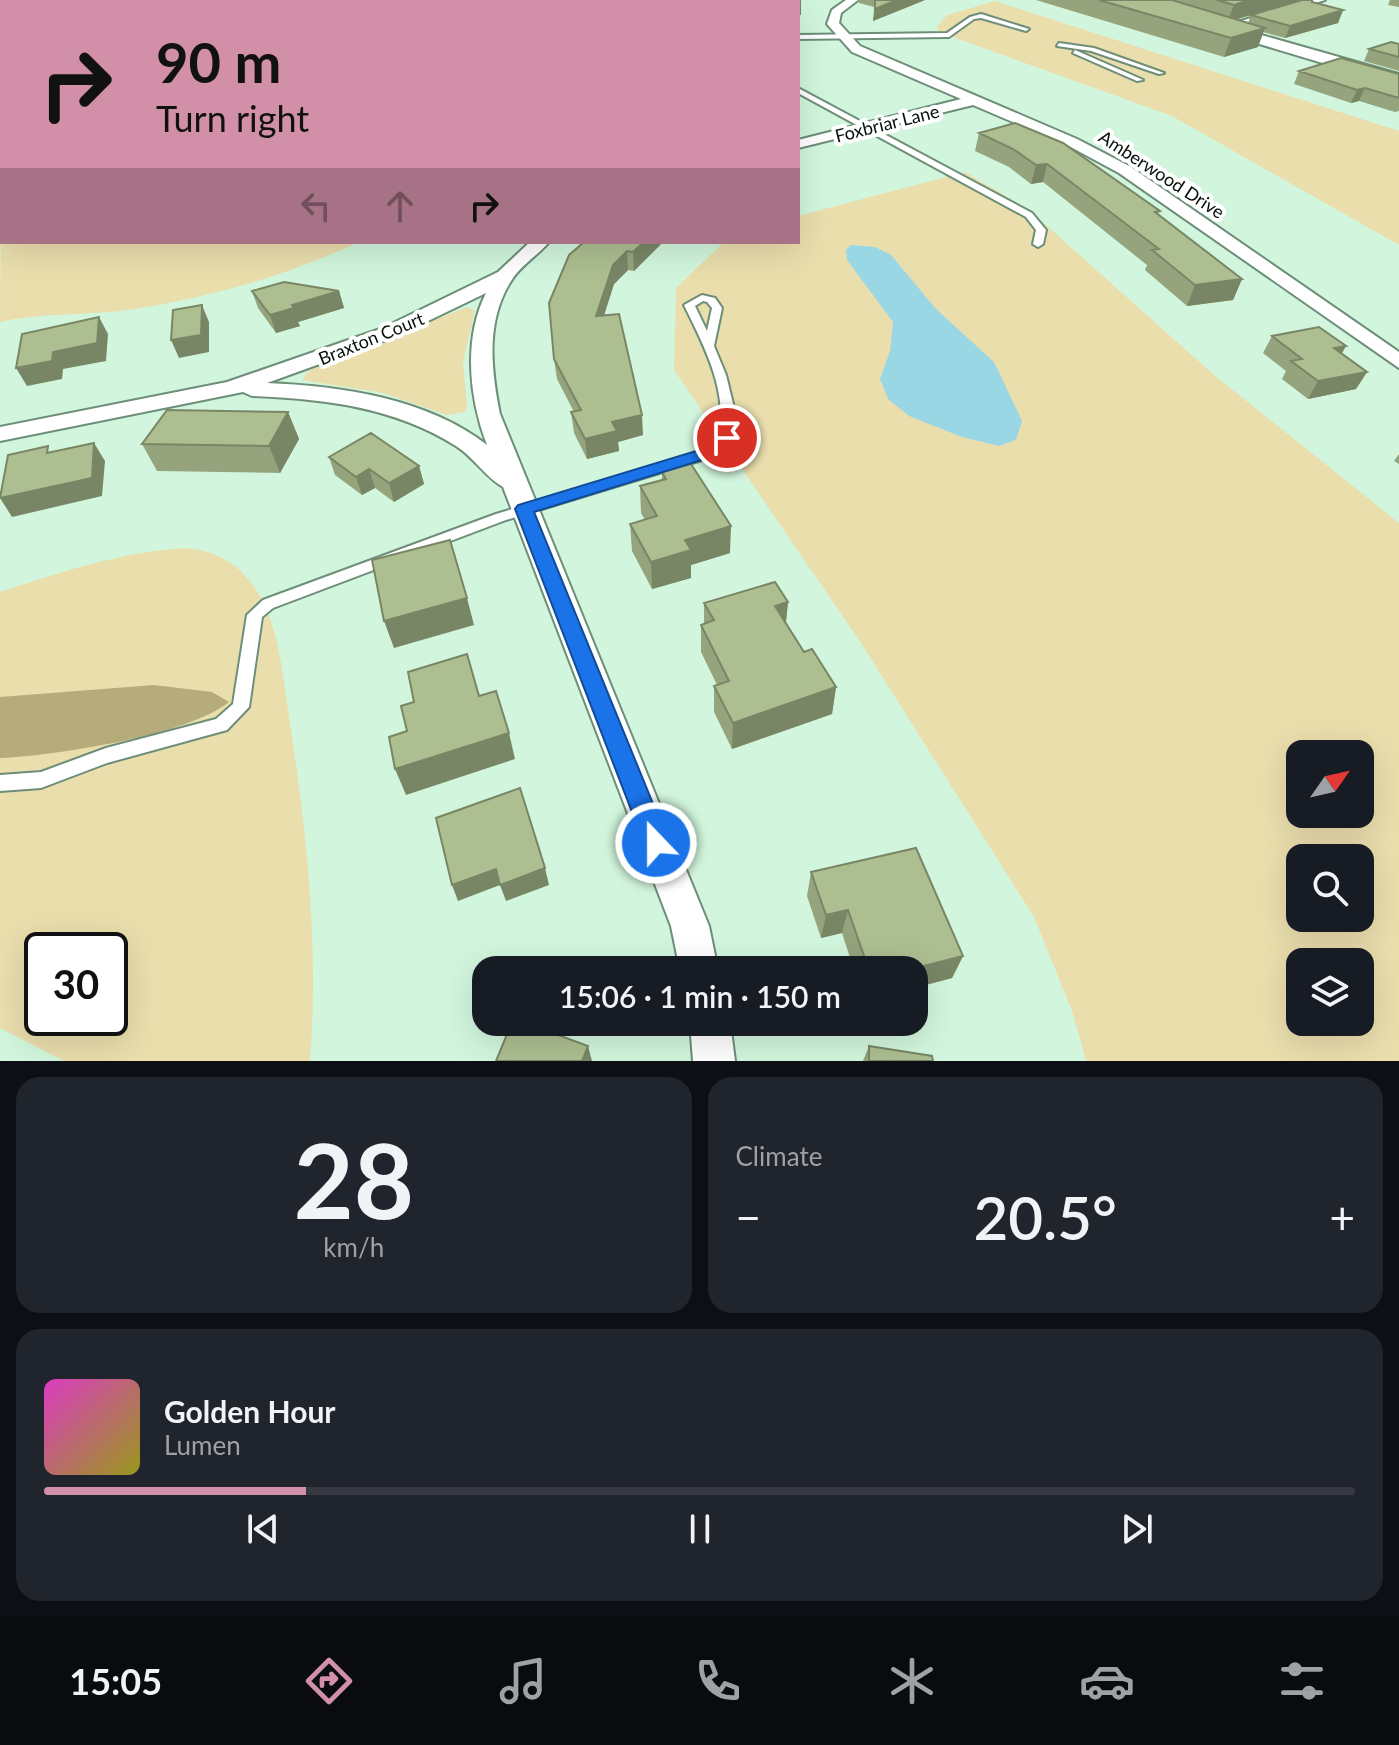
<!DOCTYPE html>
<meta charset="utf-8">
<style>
:root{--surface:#171b24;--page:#20242c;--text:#f1f3f6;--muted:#9ea1a6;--line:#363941;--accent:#d18fa8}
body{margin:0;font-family:Lato,sans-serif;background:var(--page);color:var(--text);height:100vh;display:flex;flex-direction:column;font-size:30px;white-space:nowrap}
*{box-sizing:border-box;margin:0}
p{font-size:26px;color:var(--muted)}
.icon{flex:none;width:44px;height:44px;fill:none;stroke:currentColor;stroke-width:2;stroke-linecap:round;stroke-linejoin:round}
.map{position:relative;height:1061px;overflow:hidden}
.side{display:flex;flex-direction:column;gap:16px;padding:16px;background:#0d0f14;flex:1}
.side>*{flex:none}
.banner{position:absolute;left:0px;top:0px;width:800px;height:244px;box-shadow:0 8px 32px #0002;background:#d18fa8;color:#111;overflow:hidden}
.needle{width:52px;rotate:56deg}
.buttons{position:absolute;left:1286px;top:740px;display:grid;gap:16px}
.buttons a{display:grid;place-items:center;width:88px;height:88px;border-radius:16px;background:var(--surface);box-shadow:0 8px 32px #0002;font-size:40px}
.speed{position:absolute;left:24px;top:932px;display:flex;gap:16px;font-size:40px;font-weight:700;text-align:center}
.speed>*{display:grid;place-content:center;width:104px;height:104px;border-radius:50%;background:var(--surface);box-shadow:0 8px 32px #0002;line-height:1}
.speed .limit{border:4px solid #111;border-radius:12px;background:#fff;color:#111}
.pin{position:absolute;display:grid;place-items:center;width:68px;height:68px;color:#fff;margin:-34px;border:4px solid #fff;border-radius:50%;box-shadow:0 2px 8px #0007}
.me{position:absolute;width:88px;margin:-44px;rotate:338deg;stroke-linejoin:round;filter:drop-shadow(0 0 6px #0008)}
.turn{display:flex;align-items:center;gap:28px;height:168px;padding:0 24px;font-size:36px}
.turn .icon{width:104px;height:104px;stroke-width:2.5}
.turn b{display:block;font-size:56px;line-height:68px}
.lanes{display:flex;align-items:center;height:76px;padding:0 24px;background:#0003;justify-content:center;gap:40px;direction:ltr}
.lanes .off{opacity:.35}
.big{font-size:60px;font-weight:600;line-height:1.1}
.side .tile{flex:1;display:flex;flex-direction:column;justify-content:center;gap:12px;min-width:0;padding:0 28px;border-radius:24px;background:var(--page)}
.side .dial{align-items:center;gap:0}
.dial b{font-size:104px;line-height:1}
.song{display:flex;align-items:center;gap:24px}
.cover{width:96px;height:96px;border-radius:12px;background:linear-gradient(135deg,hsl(310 70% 55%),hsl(60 70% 35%))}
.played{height:8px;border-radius:4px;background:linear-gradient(90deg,var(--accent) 20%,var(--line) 20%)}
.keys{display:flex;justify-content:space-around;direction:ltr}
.heat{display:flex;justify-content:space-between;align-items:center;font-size:44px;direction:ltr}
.side .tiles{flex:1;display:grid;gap:16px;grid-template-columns:1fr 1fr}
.tile:last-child{grid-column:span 2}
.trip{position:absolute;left:472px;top:956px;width:456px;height:80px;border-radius:24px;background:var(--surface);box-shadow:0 8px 32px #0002;font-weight:600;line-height:80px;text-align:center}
.menu{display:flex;height:128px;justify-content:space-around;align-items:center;background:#090b0e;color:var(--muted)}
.menu .icon{width:56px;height:56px}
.menu .current{color:var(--accent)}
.menu b{font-size:36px;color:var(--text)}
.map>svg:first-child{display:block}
.green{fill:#eadead;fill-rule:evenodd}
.forest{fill:#b6ab7b}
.water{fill:#99d7e5}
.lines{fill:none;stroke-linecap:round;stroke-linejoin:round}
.lane-casing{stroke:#6d8e78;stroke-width:4}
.street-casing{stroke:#6d8e78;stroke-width:4}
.secondary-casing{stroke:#6d8e78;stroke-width:4}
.lane{fill:#fff;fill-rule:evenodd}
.street{fill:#fff;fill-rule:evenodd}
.secondary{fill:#fff;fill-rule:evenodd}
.wall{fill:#95a47d}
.shaded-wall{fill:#798666}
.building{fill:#adbf91;stroke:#798666;stroke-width:2}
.route{fill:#1a73e8;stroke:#114b97;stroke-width:2}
.labels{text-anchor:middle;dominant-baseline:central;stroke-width:8;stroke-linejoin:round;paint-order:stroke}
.far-street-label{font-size:18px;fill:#051009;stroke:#fff}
</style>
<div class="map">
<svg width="1399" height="1061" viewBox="0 0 1399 1061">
<rect width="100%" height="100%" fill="#d2f6dd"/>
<path class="green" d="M 450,0 L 742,0 L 439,2 Z
M 995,1 L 1399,131 L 1399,245 L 1172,116 L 939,32 L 937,27 L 947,15 Z
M 2,77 L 2,242 L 359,242 C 288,275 212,297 135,309 C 91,316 44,312 0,322 Z
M 965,172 L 1028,209 L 1214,375 L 1399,523 L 1399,1061 L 1086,1061 L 1072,1011 L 1034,917 L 859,640 L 674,370 L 676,288 L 724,242 L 798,242 L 798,216 ZM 1300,754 L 1360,754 L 1360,814 L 1300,814 ZM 1300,858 L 1360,858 L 1360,918 L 1300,918 ZM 1300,962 L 1360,962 L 1360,1022 L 1300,1022 Z
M 467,307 L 475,311 L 463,362 L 467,408 L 464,412 L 447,415 L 383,393 L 302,380 L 308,371 Z
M 185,548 C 216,551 237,562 255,588 C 280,626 283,679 290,723 C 307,834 319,948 310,1061 L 64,1061 L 0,1028 L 0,592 C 62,572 120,552 185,548 ZM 42,950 L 110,950 L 110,1018 L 42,1018 Z"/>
<path class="forest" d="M 154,685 L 212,692 L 229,702 C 189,735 53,756 0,758 L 0,697 Z"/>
<path class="water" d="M 851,245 L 875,247 L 891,255 L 936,309 L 994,362 L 1022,421 L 1016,440 L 999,446 L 962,437 L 909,416 L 888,399 L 880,379 L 890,351 L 893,322 L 847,260 L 846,250 Z"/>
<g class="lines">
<defs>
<path id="lane" d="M 981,14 L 1029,29 L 1026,31 L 981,18 L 974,19 L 949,37 L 798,39 L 798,35 L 947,33 L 970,17 Z
M 1059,43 L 1094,48 L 1164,73 L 1159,74 L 1091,51 L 1057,46 Z
M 1075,50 L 1141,79 L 1143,80 L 1137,81 L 1073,53 Z
M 798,88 L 1032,213 L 1046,230 L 1043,244 L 1038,247 L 1033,244 L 1036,230 L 1026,217 L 798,93 Z
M 0,176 L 2,176 L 2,182 L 0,182 Z
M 702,295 L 715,298 L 722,308 L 714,346 L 726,375 L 735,412 L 734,431 L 728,452 L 506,520 L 273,608 L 262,617 L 249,707 L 227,730 L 107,763 L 41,788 L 0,791 L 0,775 L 41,772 L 106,748 L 216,719 L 233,704 L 247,615 L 263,600 L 496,514 L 717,447 C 731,396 706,350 684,305 ZM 703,301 L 707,302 L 712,308 L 707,331 L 695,306 Z"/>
<path id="street" d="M 846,0 L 858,0 L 841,13 L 839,23 L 860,46 L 1077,139 L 1131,167 L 1399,352 L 1399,368 L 1119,173 L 1067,145 L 973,105 L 798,148 L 798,140 L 961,99 L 852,52 L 827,24 L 832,10 Z
M 1308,0 L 1325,0 L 1226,31 L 1216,29 Z
M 530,242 L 549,242 C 538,255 523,264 513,278 C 485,319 491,369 500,414 L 709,926 L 718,970 L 680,970 L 671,926 L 503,487 C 485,477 474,457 456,446 C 394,407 324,399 252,396 L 243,392 L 0,441 L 0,427 L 227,382 L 383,328 L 498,272 ZM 486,293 C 463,339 469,398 487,445 C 427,398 340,386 267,383 L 397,336 Z
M 690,1022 L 730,1022 L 735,1061 L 693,1061 Z"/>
<path id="secondary" d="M 1113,0 L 1138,0 L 1399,74 L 1399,86 Z"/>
</defs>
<use href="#lane" class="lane-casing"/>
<use href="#street" class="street-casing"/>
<use href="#secondary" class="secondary-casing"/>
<use href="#lane" class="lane"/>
<use href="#street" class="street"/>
<use href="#secondary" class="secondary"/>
</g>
<path class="wall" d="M 287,0 L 377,0 L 377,1 L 307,2 Z
M 800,0 L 799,26 L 798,26 L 798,2 Z
M 858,0 L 925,0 L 873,21 L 874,7 L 859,3 Z
M 1036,0 L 1300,0 L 1236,20 L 1248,23 L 1251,15 L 1312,2 L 1343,10 L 1338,23 L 1285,38 L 1263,32 L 1258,47 L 1224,57 Z
M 1390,0 L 1399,0 L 1399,7 L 1388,5 Z
M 1399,44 L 1399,71 L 1364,61 L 1369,49 Z
M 1299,71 L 1399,74 L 1399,111 L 1395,112 L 1359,101 L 1351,103 L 1294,84 Z
M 979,133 L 1160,211 L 1158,214 L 1242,279 L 1233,300 L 1187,306 L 1145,270 L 1147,265 L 1043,182 L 1031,184 L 1009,167 L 975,151 Z
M 584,242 L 663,242 L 634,271 L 628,270 L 614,284 L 604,316 L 643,435 L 618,442 L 619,451 L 587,459 L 574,433 L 571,412 L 574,412 L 557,379 L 554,359 Z
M 252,291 L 339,291 L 344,308 L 298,322 L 300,326 L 276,333 L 258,308 Z
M 1272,336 L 1341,353 L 1367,372 L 1356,389 L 1308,399 L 1282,379 L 1286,371 L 1263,353 Z
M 288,412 L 299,439 L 280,473 L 157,471 L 142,444 Z
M 1399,454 L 1399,464 L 1394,461 Z
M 329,457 L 419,466 L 424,484 L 394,502 L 375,488 L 362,495 L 335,475 Z
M 662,472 L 730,553 L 691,565 L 691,578 L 652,589 L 632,551 L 630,524 L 645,520 L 641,513 L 640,486 L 662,480 Z
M 788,602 L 786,623 L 804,652 L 836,687 L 832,714 L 732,749 L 714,712 L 714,686 L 717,685 L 701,652 L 701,625 L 704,624 L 704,603 Z
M 811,872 L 963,956 L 952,978 L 914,988 L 914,970 L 854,970 L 842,933 L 821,938 L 807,896 Z
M 869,1046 L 933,1061 L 863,1061 Z"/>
<path class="shaded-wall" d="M 345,0 L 377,0 L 377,1 L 345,2 Z
M 897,0 L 925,0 L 873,21 L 875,9 Z
M 1249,0 L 1300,0 L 1227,22 L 1234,5 Z
M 1343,10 L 1338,23 L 1285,38 L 1290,26 Z
M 1265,28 L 1258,47 L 1224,57 L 1231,38 Z
M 1365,88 L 1359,101 L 1351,103 L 1357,90 Z
M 1047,164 L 1043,182 L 1031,184 L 1036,165 Z
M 644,242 L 663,242 L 634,271 L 633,252 Z
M 627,251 L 628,270 L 614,284 L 597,336 L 596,316 L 613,265 Z
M 1242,279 L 1233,300 L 1187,306 L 1195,285 Z
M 339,291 L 344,308 L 298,322 L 300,326 L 276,333 L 270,315 L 292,305 Z
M 202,305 L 209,322 L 209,352 L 179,358 L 171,340 Z
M 99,317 L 108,334 L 106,361 L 63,369 L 62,379 L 27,386 L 16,368 Z
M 1346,346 L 1336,364 L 1334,348 Z
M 1367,372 L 1356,389 L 1308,399 L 1318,381 Z
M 288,412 L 299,439 L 280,473 L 269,446 Z
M 642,415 L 643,435 L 618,442 L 619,451 L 587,459 L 585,439 L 612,422 Z
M 94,443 L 105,461 L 102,496 L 12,517 L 0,498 Z
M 419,466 L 424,484 L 394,502 L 389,483 Z
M 369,469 L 375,488 L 362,495 L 356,477 Z
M 731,526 L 730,553 L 691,565 L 691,578 L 652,589 L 651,562 L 685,540 Z
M 467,598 L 474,625 L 394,648 L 384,621 Z
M 788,602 L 785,629 L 775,606 Z
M 836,687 L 832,714 L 732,749 L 733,723 Z
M 509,733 L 515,759 L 406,795 L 395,769 Z
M 545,868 L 549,885 L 506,901 L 500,885 L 458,901 L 452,885 L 496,869 Z
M 848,910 L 842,933 L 821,938 L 826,915 Z
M 963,956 L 952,978 L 914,988 L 914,970 L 908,970 Z
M 588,1046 L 592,1061 L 582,1061 Z"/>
<path class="building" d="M 760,0 L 800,0 L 800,14 L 798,14 L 798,2 L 760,2 Z
M 875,0 L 897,0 L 875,9 Z
M 1099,0 L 1172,0 L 1265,28 L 1231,38 Z
M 1217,0 L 1249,0 L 1234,5 Z
M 1302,0 L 1312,0 L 1312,2 L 1343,10 L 1290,26 L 1251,15 Z
M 1391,42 L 1399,44 L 1399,57 L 1369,49 Z
M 1341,58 L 1399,74 L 1399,98 L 1365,88 L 1357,90 L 1299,71 Z
M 1015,123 L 1063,143 L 1160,211 L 1155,212 L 1242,279 L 1195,285 L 1152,250 L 1159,249 L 1047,164 L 1036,165 L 1013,149 L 979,133 Z
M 584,242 L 644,242 L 633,252 L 627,251 L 613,265 L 596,316 L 619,314 L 642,415 L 612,422 L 617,431 L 585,439 L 571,412 L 581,410 L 554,359 L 549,303 L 569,255 Z
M 284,282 L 339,291 L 292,305 L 294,308 L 270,315 L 252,291 Z
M 202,305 L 201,335 L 171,340 L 173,310 Z
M 99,317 L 97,343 L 53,352 L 52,361 L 16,368 L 22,334 Z
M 1319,327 L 1346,346 L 1334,348 L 1367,372 L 1318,381 L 1291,361 L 1302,359 L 1272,336 Z
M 167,410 L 288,412 L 269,446 L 142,444 Z
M 371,433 L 419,466 L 389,483 L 369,469 L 356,477 L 329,457 Z
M 94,443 L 92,478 L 0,498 L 8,455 L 48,446 L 47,453 Z
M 691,464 L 731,526 L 685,540 L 691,550 L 651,562 L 630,524 L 657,516 L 640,486 L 666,479 L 662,472 Z
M 450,540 L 467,598 L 384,621 L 372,560 Z
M 775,582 L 788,602 L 775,606 L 804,652 L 812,649 L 836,687 L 733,723 L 714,686 L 729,681 L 701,625 L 714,620 L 704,603 Z
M 467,654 L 479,696 L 496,691 L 509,733 L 395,769 L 389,737 L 407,731 L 401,706 L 414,702 L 408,672 Z
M 520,788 L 545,868 L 500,885 L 496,869 L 452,885 L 436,818 Z
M 916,848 L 963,956 L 908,970 L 869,970 L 848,910 L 826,915 L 811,872 Z
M 512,1022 L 523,1022 L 588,1046 L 582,1061 L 496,1061 Z
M 869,1046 L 932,1056 L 933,1061 L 869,1061 Z"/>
<path class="route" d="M 727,433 L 735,438 L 728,452 L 534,512 L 669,843 L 665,851 L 656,854 L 648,851 L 644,843 L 515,509 L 518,505 L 716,445 L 721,434 Z"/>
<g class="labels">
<g class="far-street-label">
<text transform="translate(887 123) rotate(-14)">Foxbriar Lane</text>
<text transform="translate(1162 174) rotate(33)">Amberwood Drive</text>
<text transform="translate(371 338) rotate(-22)">Braxton Court</text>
</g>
</g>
</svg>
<div class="buttons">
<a><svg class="needle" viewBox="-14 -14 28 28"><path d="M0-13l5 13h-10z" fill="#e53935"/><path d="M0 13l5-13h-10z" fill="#9ea1a6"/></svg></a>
<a><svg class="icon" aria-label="search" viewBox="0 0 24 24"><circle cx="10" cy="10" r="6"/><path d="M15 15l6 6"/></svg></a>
<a><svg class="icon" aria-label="layers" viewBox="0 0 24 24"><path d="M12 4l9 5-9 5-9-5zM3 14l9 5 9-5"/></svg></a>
</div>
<div class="speed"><div class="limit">30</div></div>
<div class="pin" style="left:727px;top:438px;background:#d93025"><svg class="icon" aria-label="arrive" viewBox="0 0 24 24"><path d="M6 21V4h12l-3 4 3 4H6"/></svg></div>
<svg class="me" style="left:656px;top:843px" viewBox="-20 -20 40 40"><circle r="17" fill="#1a73e8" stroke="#fff" stroke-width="3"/><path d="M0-11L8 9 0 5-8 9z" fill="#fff"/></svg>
<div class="trip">15:06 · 1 min · 150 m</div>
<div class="banner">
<div class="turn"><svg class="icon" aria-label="right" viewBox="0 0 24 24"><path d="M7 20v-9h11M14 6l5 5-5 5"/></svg><div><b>90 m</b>Turn right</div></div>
<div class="lanes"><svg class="icon off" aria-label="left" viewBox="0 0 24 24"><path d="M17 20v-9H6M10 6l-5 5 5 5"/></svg><svg class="icon off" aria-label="ahead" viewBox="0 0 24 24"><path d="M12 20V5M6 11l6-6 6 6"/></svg><svg class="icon" aria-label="right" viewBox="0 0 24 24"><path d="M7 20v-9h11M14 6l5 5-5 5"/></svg></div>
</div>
</div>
<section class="side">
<div class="tiles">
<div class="tile dial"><b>28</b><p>km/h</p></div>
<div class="tile"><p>Climate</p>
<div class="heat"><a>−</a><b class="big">20.5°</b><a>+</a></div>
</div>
<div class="tile">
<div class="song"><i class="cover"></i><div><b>Golden Hour</b><p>Lumen</p></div></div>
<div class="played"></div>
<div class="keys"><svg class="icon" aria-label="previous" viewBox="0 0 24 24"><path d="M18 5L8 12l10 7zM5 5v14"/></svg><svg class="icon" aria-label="pause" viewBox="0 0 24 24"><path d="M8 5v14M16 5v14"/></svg><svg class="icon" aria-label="next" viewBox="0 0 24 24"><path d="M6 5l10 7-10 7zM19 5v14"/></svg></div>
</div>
</div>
</section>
<nav class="menu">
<b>15:05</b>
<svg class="icon current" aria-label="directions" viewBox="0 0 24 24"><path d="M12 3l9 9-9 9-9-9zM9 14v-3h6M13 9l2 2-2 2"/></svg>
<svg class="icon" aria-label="music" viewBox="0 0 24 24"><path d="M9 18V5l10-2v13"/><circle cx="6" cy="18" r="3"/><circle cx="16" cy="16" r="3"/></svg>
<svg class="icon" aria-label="phone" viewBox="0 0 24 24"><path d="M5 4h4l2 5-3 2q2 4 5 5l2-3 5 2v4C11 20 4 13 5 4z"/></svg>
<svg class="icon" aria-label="climate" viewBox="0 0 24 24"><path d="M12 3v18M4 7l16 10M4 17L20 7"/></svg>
<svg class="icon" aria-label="car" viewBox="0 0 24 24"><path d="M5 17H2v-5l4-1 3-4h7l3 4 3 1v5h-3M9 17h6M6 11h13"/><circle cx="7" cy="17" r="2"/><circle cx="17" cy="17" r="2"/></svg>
<svg class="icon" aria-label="filters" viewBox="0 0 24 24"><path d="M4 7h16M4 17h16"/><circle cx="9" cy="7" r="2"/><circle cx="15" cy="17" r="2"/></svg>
</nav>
